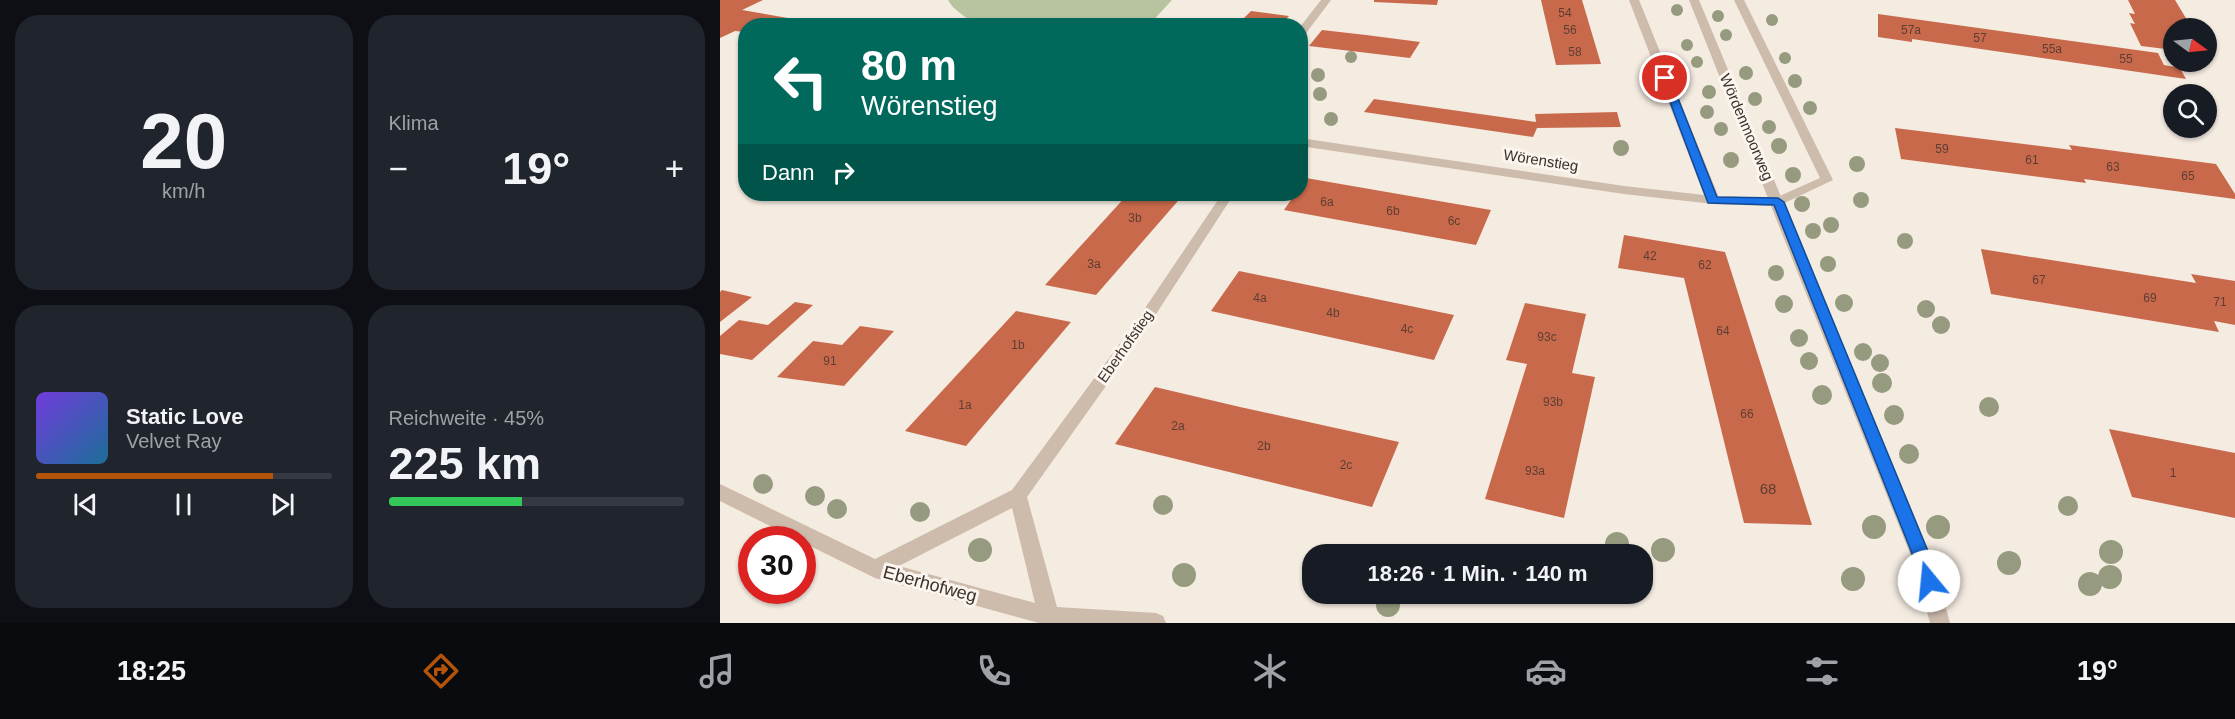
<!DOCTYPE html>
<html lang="de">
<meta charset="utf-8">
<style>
:root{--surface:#171b24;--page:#20242c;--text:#f1f3f6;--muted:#9ea1a6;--line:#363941;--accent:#b45309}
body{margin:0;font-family:Arial,sans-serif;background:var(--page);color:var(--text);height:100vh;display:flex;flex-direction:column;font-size:22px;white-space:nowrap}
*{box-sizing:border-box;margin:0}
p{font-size:20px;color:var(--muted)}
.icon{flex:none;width:33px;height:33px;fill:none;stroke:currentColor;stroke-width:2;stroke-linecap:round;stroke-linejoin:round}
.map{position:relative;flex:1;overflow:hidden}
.drawer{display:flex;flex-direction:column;gap:15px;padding:15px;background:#0d0f14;width:720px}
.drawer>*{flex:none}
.top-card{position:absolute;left:18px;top:18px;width:570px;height:183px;border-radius:24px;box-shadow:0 2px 4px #0004;background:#00695c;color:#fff;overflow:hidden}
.needle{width:39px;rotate:105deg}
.fabs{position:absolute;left:1443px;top:18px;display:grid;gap:12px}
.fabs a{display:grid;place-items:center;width:54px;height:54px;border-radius:50%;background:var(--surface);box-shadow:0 2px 4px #0004;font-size:30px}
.speed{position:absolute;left:18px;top:526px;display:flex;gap:12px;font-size:30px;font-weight:700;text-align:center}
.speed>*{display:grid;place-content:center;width:78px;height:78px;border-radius:50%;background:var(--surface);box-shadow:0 2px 4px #0004;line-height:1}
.speed .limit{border:9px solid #d22;background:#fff;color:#111}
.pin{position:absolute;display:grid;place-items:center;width:51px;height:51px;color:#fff;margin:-26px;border:3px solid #fff;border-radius:50%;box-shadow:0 2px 6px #0007}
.me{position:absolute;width:66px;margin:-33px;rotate:343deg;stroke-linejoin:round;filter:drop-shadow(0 0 4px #0008)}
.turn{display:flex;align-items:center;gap:21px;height:126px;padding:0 24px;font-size:27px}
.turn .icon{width:78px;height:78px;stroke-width:2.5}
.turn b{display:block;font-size:42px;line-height:51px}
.then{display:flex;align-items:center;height:57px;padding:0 24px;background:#0003;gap:12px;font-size:22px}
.big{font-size:45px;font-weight:600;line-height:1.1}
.drawer .tile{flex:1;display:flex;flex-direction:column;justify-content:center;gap:9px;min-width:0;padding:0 21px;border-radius:24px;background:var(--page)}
.drawer .dial{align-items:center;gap:0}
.dial b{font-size:78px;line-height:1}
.song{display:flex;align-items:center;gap:18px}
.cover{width:72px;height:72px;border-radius:9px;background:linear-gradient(135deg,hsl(260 70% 55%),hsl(200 70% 35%))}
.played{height:6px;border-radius:3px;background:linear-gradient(90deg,var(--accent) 80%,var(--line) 80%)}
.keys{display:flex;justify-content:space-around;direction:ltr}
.heat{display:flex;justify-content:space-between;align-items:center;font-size:33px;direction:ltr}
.charge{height:9px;border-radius:4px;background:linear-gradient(90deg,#34c759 45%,var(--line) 0)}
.drawer .tiles{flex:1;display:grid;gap:15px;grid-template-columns:repeat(2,1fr)}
.trip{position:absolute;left:582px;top:544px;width:351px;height:60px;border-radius:24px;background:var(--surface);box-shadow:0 2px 4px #0004;font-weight:600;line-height:60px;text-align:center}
.tabs{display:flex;height:96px;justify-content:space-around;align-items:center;background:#090b0e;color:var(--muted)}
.tabs .icon{width:42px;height:42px}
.tabs .on{color:var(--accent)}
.tabs b{font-size:27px;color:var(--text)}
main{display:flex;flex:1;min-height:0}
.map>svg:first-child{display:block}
.green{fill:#b8c4a0}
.building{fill:#c8694b}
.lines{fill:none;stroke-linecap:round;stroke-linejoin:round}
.lane{fill:#cdbbac;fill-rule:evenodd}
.street{fill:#cdbbac;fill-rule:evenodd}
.tree{fill:#969b7f}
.route{fill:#1a73e8;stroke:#114b97;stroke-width:1.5}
.labels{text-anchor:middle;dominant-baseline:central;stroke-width:6;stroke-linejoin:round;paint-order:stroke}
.number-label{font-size:12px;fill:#5e3e33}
.street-label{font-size:15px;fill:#3b302b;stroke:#fbf5ee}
.near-number-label{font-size:15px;fill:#5e3e33}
.near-street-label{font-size:18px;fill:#3b302b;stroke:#fbf5ee}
</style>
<main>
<section class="drawer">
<div class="tiles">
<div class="tile dial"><b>20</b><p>km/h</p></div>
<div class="tile"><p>Klima</p>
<div class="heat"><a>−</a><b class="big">19°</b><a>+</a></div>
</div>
<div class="tile">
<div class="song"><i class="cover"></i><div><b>Static Love</b><p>Velvet Ray</p></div></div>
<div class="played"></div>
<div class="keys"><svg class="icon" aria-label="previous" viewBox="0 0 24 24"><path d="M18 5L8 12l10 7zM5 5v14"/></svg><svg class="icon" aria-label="pause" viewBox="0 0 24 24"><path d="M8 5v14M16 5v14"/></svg><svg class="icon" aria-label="next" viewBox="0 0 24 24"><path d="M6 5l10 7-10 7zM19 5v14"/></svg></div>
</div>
<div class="tile"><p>Reichweite · 45%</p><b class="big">225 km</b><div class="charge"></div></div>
</div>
</section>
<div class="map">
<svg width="1515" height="623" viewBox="0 0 1515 623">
<rect width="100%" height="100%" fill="#f4ebe1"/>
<path class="green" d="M 228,0 L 452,0 L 428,26 L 252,25 C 246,14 234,12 228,0 Z"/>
<path class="building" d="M 0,0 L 43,0 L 22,10 L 114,26 L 26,26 L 26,32 L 15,31 L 0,38 Z
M 654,0 L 718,0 L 717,5 L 654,2 Z
M 821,0 L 862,0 L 881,64 L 836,65 Z
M 1408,0 L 1455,0 L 1467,20 L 1463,20 L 1465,23 L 1461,23 L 1464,28 L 1454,28 L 1454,50 L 1421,46 L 1410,23 L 1415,24 L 1409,13 L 1415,14 Z
M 531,11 L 569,16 L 560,26 L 516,26 Z
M 1158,14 L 1438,53 L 1444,65 L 1460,68 L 1466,79 L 1192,39 L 1192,42 L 1158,37 Z
M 195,20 L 216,23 L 212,26 L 186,26 Z
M 602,30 L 646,35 L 700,42 L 690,58 L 589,46 Z
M 654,99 L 816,122 L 815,114 L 897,112 L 901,127 L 817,128 L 813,137 L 644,112 Z
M 1175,128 L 1352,150 L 1349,145 L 1496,164 L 1515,194 L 1515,199 L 1364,179 L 1366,183 L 1181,159 Z
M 586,178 L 713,200 L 771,210 L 756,245 L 564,210 L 575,194 L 580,194 L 580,186 Z
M 408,194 L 464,194 L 376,295 L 325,285 Z
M 904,235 L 1005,252 L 1092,525 L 1024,523 L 964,278 L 898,268 Z
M 1261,249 L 1476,283 L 1471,274 L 1515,281 L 1515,325 L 1494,321 L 1499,332 L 1271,294 Z
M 519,271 L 661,300 L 734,315 L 714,360 L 491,311 Z
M 2,290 L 32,297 L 0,322 L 0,292 Z
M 75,302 L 93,305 L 32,360 L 0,354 L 0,336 L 19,320 L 48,325 Z
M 805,303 L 866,314 L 852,373 L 875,377 L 844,518 L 765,499 L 807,364 L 786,360 Z
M 296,311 L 351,322 L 246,446 L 185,431 Z
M 140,326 L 174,331 L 124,386 L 57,377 L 93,341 L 122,345 Z
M 435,387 L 520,407 L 679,442 L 652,507 L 395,444 Z
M 1389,429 L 1515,453 L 1515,518 L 1412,497 Z"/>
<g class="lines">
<path class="lane" d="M 909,0 L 919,0 L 1000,200 L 998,203 L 993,204 L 986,200 Z
M 1014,0 L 1024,0 L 1113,180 L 1058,206 L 1051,202 L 1053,199 L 1100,178 Z"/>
<path class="street" d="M 601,0 L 611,0 L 584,36 L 580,37 L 580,27 Z
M 969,0 L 979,0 L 1213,561 L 1230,623 L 1210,623 L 1193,561 L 1051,206 L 993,204 L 904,194 L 580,146 L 580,138 L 904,186 L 993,196 L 1048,198 Z
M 502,194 L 514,194 L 425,331 L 307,497 L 337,607 L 436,613 L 443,616 L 446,623 L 319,623 L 155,578 L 82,542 L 82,540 L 78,540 L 0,501 L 0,484 L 155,559 L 292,490 L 415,323 ZM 292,508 L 315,603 L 179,566 Z"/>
</g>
<g class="tree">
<circle cx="957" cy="10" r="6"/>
<circle cx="998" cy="16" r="6"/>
<circle cx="1052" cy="20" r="6"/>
<circle cx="1006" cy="35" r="6"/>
<circle cx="967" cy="45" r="6"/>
<circle cx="631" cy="57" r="6"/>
<circle cx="1065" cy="58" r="6"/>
<circle cx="977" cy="62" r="6"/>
<circle cx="1026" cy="73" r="7"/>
<circle cx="598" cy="75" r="7"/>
<circle cx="1075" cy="81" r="7"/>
<circle cx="989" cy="92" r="7"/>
<circle cx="600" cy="94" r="7"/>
<circle cx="1035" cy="99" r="7"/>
<circle cx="1090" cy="108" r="7"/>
<circle cx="987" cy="112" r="7"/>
<circle cx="611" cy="119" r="7"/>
<circle cx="1049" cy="127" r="7"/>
<circle cx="1001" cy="129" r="7"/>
<circle cx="1059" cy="146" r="8"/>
<circle cx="901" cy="148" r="8"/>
<circle cx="1011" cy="160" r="8"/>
<circle cx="1137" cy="164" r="8"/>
<circle cx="1073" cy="175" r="8"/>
<circle cx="1141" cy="200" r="8"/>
<circle cx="1082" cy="204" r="8"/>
<circle cx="1111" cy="225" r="8"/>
<circle cx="1093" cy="231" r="8"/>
<circle cx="1185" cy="241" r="8"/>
<circle cx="1108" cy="264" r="8"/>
<circle cx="1056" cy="273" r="8"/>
<circle cx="1124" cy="303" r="9"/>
<circle cx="1064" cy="304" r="9"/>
<circle cx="1206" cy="309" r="9"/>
<circle cx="1221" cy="325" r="9"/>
<circle cx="1079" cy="338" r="9"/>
<circle cx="1143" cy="352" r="9"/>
<circle cx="1089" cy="361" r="9"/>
<circle cx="1160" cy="363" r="9"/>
<circle cx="1162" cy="383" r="10"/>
<circle cx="1102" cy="395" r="10"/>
<circle cx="1269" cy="407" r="10"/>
<circle cx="1174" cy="415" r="10"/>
<circle cx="1189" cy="454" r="10"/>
<circle cx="43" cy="484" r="10"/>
<circle cx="95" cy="496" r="10"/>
<circle cx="443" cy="505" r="10"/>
<circle cx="1348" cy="506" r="10"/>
<circle cx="117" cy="509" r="10"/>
<circle cx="200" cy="512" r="10"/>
<circle cx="1154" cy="527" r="12"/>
<circle cx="1218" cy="527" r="12"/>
<circle cx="897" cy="544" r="12"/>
<circle cx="260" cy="550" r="12"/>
<circle cx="943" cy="550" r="12"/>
<circle cx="1391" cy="552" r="12"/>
<circle cx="1289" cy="563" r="12"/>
<circle cx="464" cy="575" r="12"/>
<circle cx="1390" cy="577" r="12"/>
<circle cx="1133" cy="579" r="12"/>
<circle cx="1370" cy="584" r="12"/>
<circle cx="668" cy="605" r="12"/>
</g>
<path class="route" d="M 945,75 L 950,78 L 997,197 L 1058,198 L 1064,202 L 1212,561 L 1218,581 L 1215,587 L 1209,590 L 1203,587 L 1195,561 L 1054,205 L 988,203 L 941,78 Z"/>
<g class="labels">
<g class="number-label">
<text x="845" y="13">54</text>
<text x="850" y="30">56</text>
<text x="1191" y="30">57a</text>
<text x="1260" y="38">57</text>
<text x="1332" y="49">55a</text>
<text x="855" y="52">58</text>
<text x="1406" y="59">55</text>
<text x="1222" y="149">59</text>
<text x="1312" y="160">61</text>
<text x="1393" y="167">63</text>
<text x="1468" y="176">65</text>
<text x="607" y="202">6a</text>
<text x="673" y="211">6b</text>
<text x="415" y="218">3b</text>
<text x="734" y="221">6c</text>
<text x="930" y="256">42</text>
<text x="374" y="264">3a</text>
<text x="985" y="265">62</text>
<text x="1319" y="280">67</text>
<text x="540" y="298">4a</text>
<text x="1430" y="298">69</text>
<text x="1500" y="302">71</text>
<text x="613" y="313">4b</text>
<text x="687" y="329">4c</text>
<text x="1003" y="331">64</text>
<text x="827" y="337">93c</text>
<text x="298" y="345">1b</text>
<text x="110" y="361">91</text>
<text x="833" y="402">93b</text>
<text x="245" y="405">1a</text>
<text x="1027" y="414">66</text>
<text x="458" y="426">2a</text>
<text x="544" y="446">2b</text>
<text x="626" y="465">2c</text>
<text x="815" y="471">93a</text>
<text x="1453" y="473">1</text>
</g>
<g class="street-label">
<text transform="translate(1027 127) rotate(67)">Wördenmoorweg</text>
<text transform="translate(821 160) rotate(9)">Wörenstieg</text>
<text transform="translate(405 346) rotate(-55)">Eberhofstieg</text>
</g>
<g class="near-number-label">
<text x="1048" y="488">68</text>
</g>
<g class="near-street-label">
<text transform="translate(210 584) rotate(15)">Eberhofweg</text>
</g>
</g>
</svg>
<div class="fabs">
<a><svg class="needle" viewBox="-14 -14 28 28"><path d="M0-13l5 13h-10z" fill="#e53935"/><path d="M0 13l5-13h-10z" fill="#9ea1a6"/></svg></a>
<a><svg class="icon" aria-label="search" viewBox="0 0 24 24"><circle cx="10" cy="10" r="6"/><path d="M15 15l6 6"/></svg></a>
</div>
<div class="speed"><div class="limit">30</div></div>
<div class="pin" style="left:945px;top:78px;background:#d93025"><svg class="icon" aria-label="arrive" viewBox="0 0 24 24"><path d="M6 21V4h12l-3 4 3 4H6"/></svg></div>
<svg class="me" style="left:1209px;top:581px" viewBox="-20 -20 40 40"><circle r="19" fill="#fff"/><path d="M0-13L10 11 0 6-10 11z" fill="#1a73e8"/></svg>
<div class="trip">18:26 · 1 Min. · 140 m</div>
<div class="top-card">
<div class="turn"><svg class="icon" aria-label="left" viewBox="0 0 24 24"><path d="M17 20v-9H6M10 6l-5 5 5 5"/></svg><div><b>80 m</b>Wörenstieg</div></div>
<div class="then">Dann<svg class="icon" aria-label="right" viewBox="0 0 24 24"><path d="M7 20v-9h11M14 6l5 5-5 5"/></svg></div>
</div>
</div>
</main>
<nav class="tabs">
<b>18:25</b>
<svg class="icon on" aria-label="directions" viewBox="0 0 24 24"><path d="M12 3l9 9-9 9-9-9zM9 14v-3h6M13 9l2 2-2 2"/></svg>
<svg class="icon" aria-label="music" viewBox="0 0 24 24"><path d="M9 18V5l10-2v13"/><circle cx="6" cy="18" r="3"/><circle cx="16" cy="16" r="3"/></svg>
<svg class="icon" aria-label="phone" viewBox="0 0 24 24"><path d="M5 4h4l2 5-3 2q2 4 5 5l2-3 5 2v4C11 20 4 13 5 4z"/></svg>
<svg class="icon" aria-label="climate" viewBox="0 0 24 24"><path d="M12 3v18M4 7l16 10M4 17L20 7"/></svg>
<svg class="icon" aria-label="car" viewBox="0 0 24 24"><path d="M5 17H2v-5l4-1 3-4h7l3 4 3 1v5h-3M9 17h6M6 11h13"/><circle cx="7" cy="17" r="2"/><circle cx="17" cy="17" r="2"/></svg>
<svg class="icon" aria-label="filters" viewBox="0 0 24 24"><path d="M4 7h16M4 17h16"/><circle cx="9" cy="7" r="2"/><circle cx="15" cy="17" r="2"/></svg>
<b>19°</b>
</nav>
